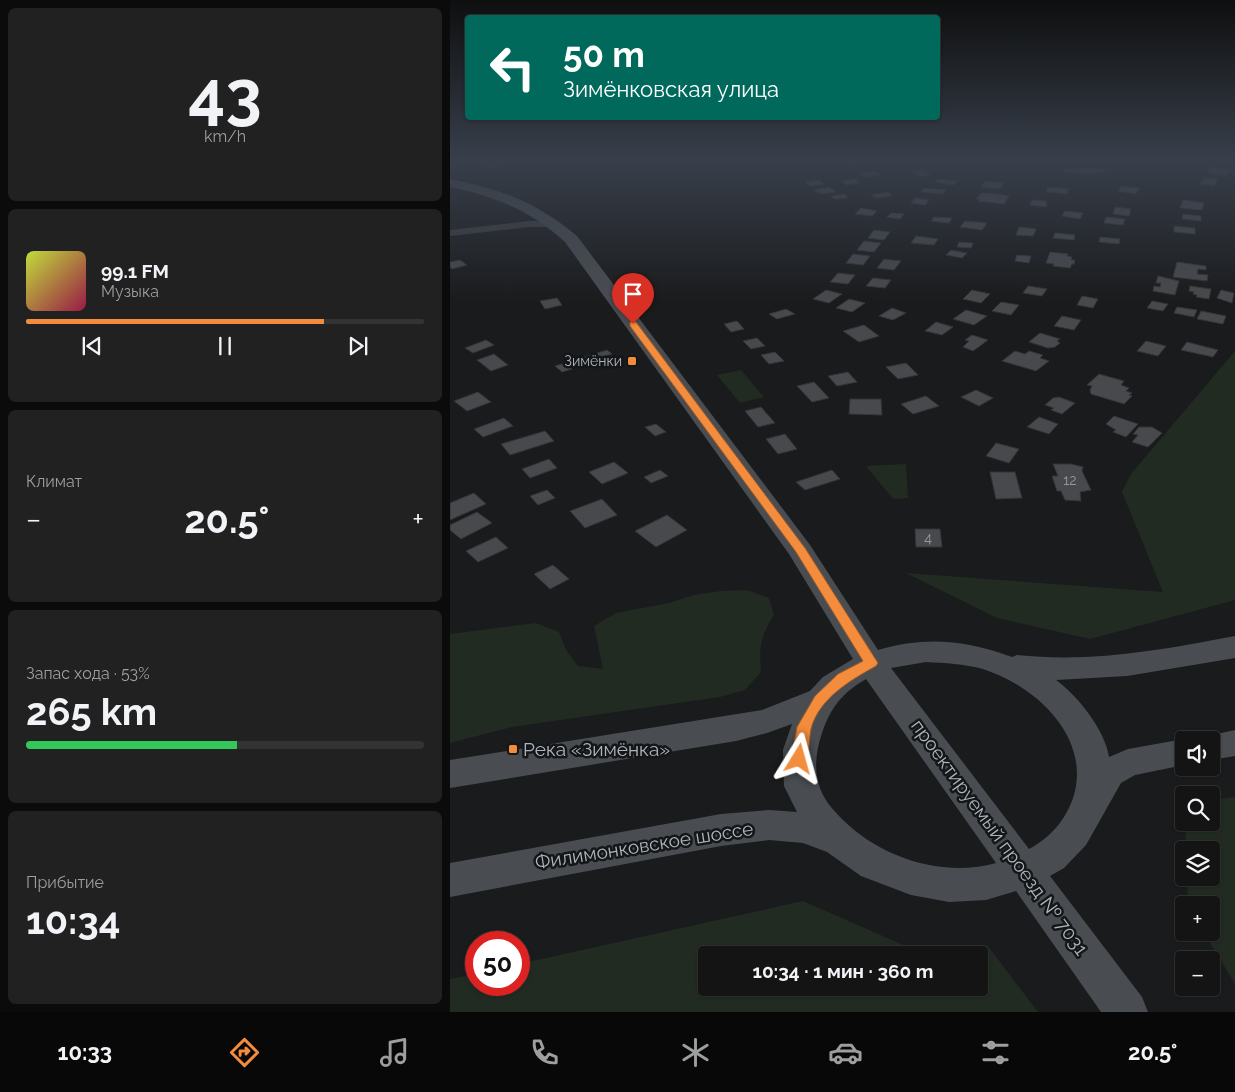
<!DOCTYPE html>
<html lang="ru">
<meta charset="utf-8">
<style>
:root{--surface:#141415;--page:#212122;--text:#f1f3f6;--muted:#9d9ea0;--line:#333334;--accent:#f38c3c}
body{margin:0;font-family:Raleway,sans-serif;background:var(--page);color:var(--text);height:100vh;display:flex;flex-direction:column;font-size:19px;white-space:nowrap}
*{box-sizing:border-box;margin:0}
p{font-size:16px;color:var(--muted)}
.icon{flex:none;width:28px;height:28px;fill:none;stroke:currentColor;stroke-width:2;stroke-linecap:round;stroke-linejoin:round}
.map{position:relative;flex:1;overflow:hidden}
.drawer{display:flex;flex-direction:column;gap:8px;padding:8px;background:#0b0b0c;width:450px}
.drawer>*{flex:none}
.top-card{position:absolute;left:15px;top:15px;width:475px;height:105px;border-radius:5px;box-shadow:0 1px 4px #0004,0 0 0 1px var(--line);background:#00695c;color:#fff;overflow:hidden}
.controls{position:absolute;left:725px;top:731px;display:grid;gap:10px}
.controls a{display:grid;place-items:center;width:45px;height:45px;border-radius:5px;background:var(--surface);box-shadow:0 1px 4px #0004,0 0 0 1px var(--line);font-size:25px}
.speed{position:absolute;left:15px;top:931px;display:flex;gap:10px;font-size:25px;font-weight:700;text-align:center}
.speed>*{display:grid;place-content:center;width:65px;height:65px;border-radius:50%;background:var(--surface);box-shadow:0 1px 4px #0004,0 0 0 1px var(--line);line-height:1}
.speed .limit{border:8px solid #d22;background:#fff;color:#111}
.pin{position:absolute;display:grid;place-items:center;width:42px;height:42px;color:#fff;margin:-51px -21px;border-radius:50% 50% 50% 0;rotate:-45deg;box-shadow:0 0 5px #0007}
.pin .icon{rotate:45deg}
.me{position:absolute;width:55px;margin:-28px;rotate:8deg;stroke-linejoin:round;filter:drop-shadow(0 0 4px #0008)}
.turn{display:flex;align-items:center;gap:18px;height:105px;padding:0 15px;font-size:22px}
.turn .icon{width:65px;height:65px;stroke-width:2.5}
.turn b{display:block;font-size:35px;line-height:42px}
.big{font-size:38px;font-weight:700;line-height:1.1}
.drawer .widget{flex:1;display:flex;flex-direction:column;justify-content:center;gap:8px;min-width:0;padding:0 18px;border-radius:8px;background:var(--page)}
.drawer .dial{align-items:center;gap:0}
.dial b{font-size:65px;line-height:1}
.song{display:flex;align-items:center;gap:15px}
.cover{width:60px;height:60px;border-radius:8px;background:linear-gradient(135deg,hsl(70 70% 55%),hsl(340 70% 35%))}
.played{height:5px;border-radius:2px;background:linear-gradient(90deg,var(--accent) 75%,var(--line) 75%)}
.keys{display:flex;justify-content:space-around;direction:ltr}
.heat{display:flex;justify-content:space-between;align-items:center;font-size:28px;direction:ltr}
.charge{height:8px;border-radius:4px;background:linear-gradient(90deg,#34c759 53%,var(--line) 0)}
.trip{position:absolute;left:248px;top:946px;width:290px;height:50px;border-radius:5px;background:var(--surface);box-shadow:0 1px 4px #0004,0 0 0 1px var(--line);font-weight:700;line-height:50px;text-align:center}
.dock{display:flex;height:80px;justify-content:space-around;align-items:center;background:#080808;color:var(--muted)}
.dock .icon{width:35px;height:35px}
.dock .active{color:var(--accent)}
.dock b{font-size:22px;color:var(--text)}
main{display:flex;flex:1;min-height:0}
.map>svg:first-child{display:block}
.green{fill:#222b22;fill-rule:evenodd}
.building{fill:#47494c;stroke:#343538}
.lines{fill:none;stroke-linecap:round;stroke-linejoin:round}
.street{fill:#3b3e42;fill-rule:evenodd}
.secondary{fill:#494d52;fill-rule:evenodd}
.route{fill:#f38c3c;stroke:#9e5b27}
.poi-dot{fill:#f38c3c;stroke:#151618;stroke-width:2}
.labels{text-anchor:middle;dominant-baseline:central;stroke-width:5;stroke-linejoin:round;paint-order:stroke}
.far-poi-label{font-size:14px;fill:#adb5bc;stroke:#151618;text-anchor:end}
.number-label{font-size:14px;fill:#949aa0}
.near-poi-label{font-size:19px;fill:#adb5bc;stroke:#151618;text-anchor:start}
.near-street-label{font-size:19px;fill:#adb5bc;stroke:#151618}
</style>
<main>
<section class="drawer">
<div class="widget dial"><b>43</b><p>km/h</p></div>
<div class="widget">
<div class="song"><i class="cover"></i><div><b>99.1 FM</b><p>Музыка</p></div></div>
<div class="played"></div>
<div class="keys"><svg class="icon" aria-label="previous" viewBox="0 0 24 24"><path d="M18 5L8 12l10 7zM5 5v14"/></svg><svg class="icon" aria-label="pause" viewBox="0 0 24 24"><path d="M8 5v14M16 5v14"/></svg><svg class="icon" aria-label="next" viewBox="0 0 24 24"><path d="M6 5l10 7-10 7zM19 5v14"/></svg></div>
</div>
<div class="widget"><p>Климат</p>
<div class="heat"><a>−</a><b class="big">20.5°</b><a>+</a></div>
</div>
<div class="widget"><p>Запас хода · 53%</p><b class="big">265 km</b><div class="charge"></div></div>
<div class="widget"><p>Прибытие</p><b class="big">10:34</b></div>
</section>
<div class="map">
<svg width="785" height="1012" viewBox="0 0 785 1012">
<rect width="100%" height="100%" fill="#1a1b1c"/>
<path class="green" d="M 785,351 L 785,600 L 640,639 L 547,618 L 456,573 L 713,592 L 672,492 L 681,474 Z
M 291,370 L 314,397 L 290,403 L 267,375 Z
M 456,464 L 458,498 L 443,499 L 416,466 Z
M 297,590 L 319,598 L 324,615 C 310,637 309,646 311,672 L 295,690 L 270,697 L 62,727 L 0,743 L 0,634 L 86,623 L 109,632 L 116,650 L 128,666 L 153,669 L 144,626 L 166,613 L 219,603 L 244,595 L 271,591 Z
M 785,797 L 785,984 L 754,933 L 761,932 L 761,905 L 738,905 L 737,878 L 761,878 L 761,850 L 736,850 L 735,823 L 761,822 L 761,800 Z
M 353,901 L 460,948 L 537,945 L 588,1012 L 0,1012 L 0,979 L 26,974 L 26,985 L 69,985 L 69,964 ZM 256,955 L 529,955 L 529,988 L 256,988 Z"/>
<path class="building" d="M 14,160 L 66,160 L 45,167 Z
M 387,160 L 406,160 L 413,163 L 423,161 L 421,160 L 441,160 L 399,166 Z
M 762,167 L 781,170 L 776,176 L 756,173 Z
M 620,168 L 650,168 L 660,171 L 641,174 L 614,172 L 614,169 Z
M 472,170 L 481,175 L 469,177 L 461,171 Z
M 425,171 L 431,175 L 416,177 L 410,174 Z
M 754,178 L 768,179 L 764,186 L 750,184 Z
M 405,179 L 410,183 L 396,185 L 391,181 Z
M 488,179 L 508,181 L 504,185 L 484,182 Z
M 369,180 L 374,184 L 360,186 L 355,182 Z
M 535,181 L 554,183 L 550,189 L 531,187 Z
M 671,186 L 689,188 L 686,194 L 668,191 Z
M 379,187 L 386,192 L 371,194 L 364,190 Z
M 598,187 L 619,189 L 617,194 L 596,192 Z
M 474,188 L 496,190 L 493,194 L 471,192 Z
M 438,192 L 442,196 L 426,198 L 421,195 Z
M 531,193 L 548,194 L 559,196 L 554,204 L 528,201 L 530,199 L 526,199 Z
M 395,194 L 398,198 L 384,199 L 381,196 Z
M 465,198 L 479,200 L 475,205 L 461,203 Z
M 582,200 L 597,201 L 596,207 L 580,205 Z
M 733,200 L 754,203 L 752,210 L 730,208 Z
M 665,207 L 681,209 L 679,216 L 663,214 Z
M 411,208 L 427,211 L 422,216 L 405,214 Z
M 615,211 L 633,213 L 630,219 L 612,216 Z
M 441,213 L 454,214 L 450,219 L 437,217 Z
M 733,214 L 751,216 L 751,221 L 732,219 Z
M 484,217 L 502,218 L 499,223 L 481,221 Z
M 656,217 L 675,219 L 673,225 L 654,223 Z
M 515,221 L 537,223 L 532,230 L 510,227 Z
M 724,226 L 745,228 L 745,234 L 724,232 Z
M 569,227 L 586,229 L 583,236 L 566,235 Z
M 424,230 L 440,232 L 434,240 L 418,238 Z
M 605,233 L 625,235 L 624,240 L 603,238 Z
M 466,236 L 488,239 L 484,245 L 461,243 Z
M 650,237 L 670,239 L 669,244 L 649,242 Z
M 414,241 L 431,243 L 424,252 L 407,250 Z
M 509,242 L 523,243 L 521,248 L 507,247 Z
M 501,250 L 517,253 L 512,258 L 496,255 Z
M 600,252 L 618,254 L 617,256 L 622,257 L 621,260 L 625,260 L 624,264 L 622,264 L 620,268 L 603,266 L 604,264 L 596,263 Z
M 403,254 L 420,256 L 413,265 L 396,263 Z
M 567,255 L 581,256 L 579,263 L 565,261 Z
M 434,259 L 451,261 L 444,270 L 427,268 Z
M 10,260 L 17,265 L 2,269 L 0,267 L 0,262 Z
M 727,262 L 756,266 L 756,270 L 748,269 L 747,274 L 758,275 L 757,281 L 723,277 Z
M 388,273 L 405,275 L 398,284 L 380,282 Z
M 708,276 L 729,281 L 725,295 L 703,291 L 704,286 L 710,287 L 711,283 L 706,283 Z
M 423,278 L 441,280 L 435,288 L 416,286 Z
M 578,286 L 597,289 L 592,296 L 573,293 Z
M 740,286 L 761,289 L 759,299 L 746,297 L 747,295 L 743,294 L 744,292 L 739,291 Z
M 376,290 L 392,294 L 379,303 L 363,299 Z
M 522,290 L 540,294 L 531,303 L 513,299 Z
M 771,290 L 784,293 L 782,303 L 767,298 Z
M 632,296 L 648,299 L 643,308 L 627,305 Z
M 107,298 L 112,305 L 95,309 L 90,301 Z
M 399,299 L 415,303 L 402,312 L 386,308 Z
M 702,301 L 718,304 L 713,311 L 697,308 Z
M 551,302 L 569,305 L 561,315 L 542,311 Z
M 727,307 L 747,310 L 744,317 L 724,313 Z
M 442,308 L 456,313 L 443,320 L 429,316 Z
M 336,309 L 345,314 L 327,319 L 319,314 Z
M 516,310 L 537,316 L 524,325 L 503,319 Z
M 751,311 L 776,316 L 773,324 L 747,319 Z
M 612,316 L 631,320 L 624,330 L 604,326 Z
M 287,321 L 294,329 L 281,332 L 274,324 Z
M 486,322 L 503,327 L 492,335 L 475,331 Z
M 414,325 L 429,336 L 409,342 L 393,331 Z
M 590,333 L 610,339 L 607,341 L 610,343 L 605,347 L 598,348 L 579,342 Z
M 522,335 L 538,340 L 523,351 L 513,347 L 519,341 L 515,340 Z
M 307,338 L 315,346 L 301,349 L 293,341 Z
M 36,340 L 44,345 L 23,353 L 15,348 Z
M 696,341 L 716,346 L 708,356 L 687,351 Z
M 737,342 L 768,350 L 763,357 L 731,350 Z
M 157,350 L 162,354 L 136,362 L 131,358 Z
M 565,351 L 575,354 L 579,351 L 593,355 L 590,358 L 599,361 L 586,371 L 552,361 Z
M 325,352 L 334,361 L 319,364 L 311,355 Z
M 44,354 L 58,365 L 41,371 L 27,360 Z
M 115,363 L 122,369 L 112,372 L 105,366 Z
M 456,363 L 468,375 L 448,379 L 436,367 Z
M 398,372 L 407,382 L 387,386 L 378,376 Z
M 649,374 L 674,381 L 671,385 L 679,388 L 676,391 L 682,393 L 679,395 L 682,396 L 674,404 L 641,394 L 640,390 L 642,386 L 637,385 Z
M 364,382 L 379,398 L 362,402 L 347,386 Z
M 526,390 L 543,398 L 529,406 L 511,397 Z
M 28,392 L 41,402 L 17,411 L 4,401 Z
M 476,396 L 489,406 L 463,414 L 451,404 Z
M 609,397 L 625,403 L 612,414 L 601,410 L 604,408 L 595,405 L 603,398 Z
M 400,399 L 431,399 L 432,415 L 399,414 Z
M 311,407 L 325,423 L 308,427 L 295,411 Z
M 664,416 L 688,424 L 676,437 L 663,432 L 666,430 L 656,424 Z
M 589,417 L 608,424 L 599,434 L 577,427 Z
M 54,418 L 63,426 L 33,437 L 24,429 Z
M 206,424 L 216,432 L 205,436 L 195,427 Z
M 689,427 L 702,427 L 712,433 L 698,447 L 682,442 L 688,435 L 683,434 Z
M 95,431 L 104,441 L 60,455 L 51,444 Z
M 335,434 L 347,449 L 328,454 L 316,439 Z
M 546,443 L 569,449 L 559,463 L 536,456 Z
M 99,459 L 107,468 L 80,478 L 72,469 Z
M 164,462 L 178,473 L 152,484 L 139,472 Z
M 603,464 L 621,464 L 633,467 L 632,471 L 641,490 L 630,492 L 631,501 L 615,500 L 611,491 L 607,491 L 602,476 L 608,476 Z
M 210,470 L 218,476 L 201,483 L 194,477 Z
M 382,470 L 390,479 L 355,490 L 346,482 Z
M 540,472 L 565,472 L 572,498 L 546,499 Z
M 97,490 L 105,498 L 88,505 L 80,496 Z
M 24,493 L 36,504 L 0,520 L 0,503 Z
M 152,499 L 167,515 L 135,528 L 120,511 Z
M 27,512 L 42,523 L 11,539 L 0,530 L 0,525 Z
M 217,515 L 237,530 L 206,547 L 185,531 Z
M 465,529 L 490,529 L 492,547 L 466,547 Z
M 46,537 L 58,548 L 28,562 L 16,551 Z
M 103,565 L 119,579 L 100,589 L 84,574 Z"/>
<g class="lines">
<path class="street" d="M 79,221 L 105,221 L 110,224 L 105,227 L 79,227 L 0,236 L 0,230 Z"/>
<path class="secondary" d="M 0,179 C 53,190 85,201 127,236 L 360,545 L 428,650 C 476,636 515,640 562,657 L 567,655 C 641,663 712,650 785,636 L 785,658 L 677,676 L 606,680 C 628,696 655,730 659,757 L 678,749 L 734,739 L 738,740 L 734,740 L 734,765 L 685,775 L 671,783 L 636,845 L 614,868 L 600,876 L 692,997 L 698,1012 L 651,1012 L 566,891 L 536,900 L 499,902 L 461,895 L 411,876 L 377,852 L 353,843 L 319,840 L 271,846 L 0,897 L 0,863 L 271,814 L 319,810 L 347,812 L 334,786 L 333,750 L 342,724 L 317,733 L 286,741 L 0,788 L 0,760 L 312,710 L 360,691 L 373,677 L 403,659 L 339,554 L 115,242 C 79,210 47,197 0,187 ZM 476,662 C 495,663 514,664 533,669 C 583,685 638,733 625,791 C 619,816 602,837 579,849 L 441,668 ZM 416,679 L 546,863 C 493,878 431,858 392,819 C 383,810 373,799 369,785 C 364,768 366,750 372,733 C 381,707 392,693 416,679 Z
M 785,730 L 785,756 L 761,760 L 761,740 L 748,740 L 749,738 Z"/>
</g>
<linearGradient id="sky" x2="0" y2="1"><stop stop-color="#0e0f0f"/><stop offset="0.53" stop-color="#383f4b"/><stop offset="1" stop-color="#383f4b" stop-opacity="0"/></linearGradient>
<rect width="785" height="302" fill="url(#sky)"/>
<path class="route" d="M 180,322 L 186,322 L 355,548 L 428,663 L 426,666 C 401,680 369,698 361,729 C 359,740 360,753 354,763 L 349,765 L 343,763 L 341,759 L 347,727 L 365,696 L 388,674 L 413,661 L 346,552 L 180,326 Z"/>
<g class="poi-dot">
<rect x="177" y="356" width="10" height="10" rx="2.5"/>
<rect x="58" y="744" width="10" height="10" rx="2.5"/>
</g>
<g class="labels">
<g class="far-poi-label">
<text x="172" y="361">Зимёнки</text>
</g>
<g class="number-label">
<text x="620" y="480">12</text>
<text x="478" y="538">4</text>
</g>
<g class="near-poi-label">
<text x="73" y="749">Река «Зимёнка»</text>
</g>
<g class="near-street-label">
<text transform="translate(550 837) rotate(54)">проектируемый проезд № 7031</text>
<text transform="translate(194 845) rotate(-9)">Филимонковское шоссе</text>
</g>
</g>
</svg>
<div class="controls">
<a><svg class="icon" aria-label="sound" viewBox="0 0 24 24"><path d="M4 9h4l5-4v14l-5-4H4zM17 9q2 3 0 6"/></svg></a>
<a><svg class="icon" aria-label="search" viewBox="0 0 24 24"><circle cx="10" cy="10" r="6"/><path d="M15 15l6 6"/></svg></a>
<a><svg class="icon" aria-label="layers" viewBox="0 0 24 24"><path d="M12 4l9 5-9 5-9-5zM3 14l9 5 9-5"/></svg></a>
<a>+</a>
<a>−</a>
</div>
<div class="speed"><div class="limit">50</div></div>
<div class="pin" style="left:183px;top:324px;background:#d93025"><svg class="icon" aria-label="arrive" viewBox="0 0 24 24"><path d="M6 21V4h12l-3 4 3 4H6"/></svg></div>
<svg class="me" style="left:349px;top:759px" viewBox="-20 -20 40 40"><path d="M0-17L14 15 0 8-14 15z" fill="#f38c3c" stroke="#fff" stroke-width="4"/></svg>
<div class="trip">10:34 · 1 мин · 360 m</div>
<div class="top-card">
<div class="turn"><svg class="icon" aria-label="left" viewBox="0 0 24 24"><path d="M17 20v-9H6M10 6l-5 5 5 5"/></svg><div><b>50 m</b>Зимёнковская улица</div></div>
</div>
</div>
</main>
<nav class="dock">
<b>10:33</b>
<svg class="icon active" aria-label="directions" viewBox="0 0 24 24"><path d="M12 3l9 9-9 9-9-9zM9 14v-3h6M13 9l2 2-2 2"/></svg>
<svg class="icon" aria-label="music" viewBox="0 0 24 24"><path d="M9 18V5l10-2v13"/><circle cx="6" cy="18" r="3"/><circle cx="16" cy="16" r="3"/></svg>
<svg class="icon" aria-label="phone" viewBox="0 0 24 24"><path d="M5 4h4l2 5-3 2q2 4 5 5l2-3 5 2v4C11 20 4 13 5 4z"/></svg>
<svg class="icon" aria-label="climate" viewBox="0 0 24 24"><path d="M12 3v18M4 7l16 10M4 17L20 7"/></svg>
<svg class="icon" aria-label="car" viewBox="0 0 24 24"><path d="M5 17H2v-5l4-1 3-4h7l3 4 3 1v5h-3M9 17h6M6 11h13"/><circle cx="7" cy="17" r="2"/><circle cx="17" cy="17" r="2"/></svg>
<svg class="icon" aria-label="filters" viewBox="0 0 24 24"><path d="M4 7h16M4 17h16"/><circle cx="9" cy="7" r="2"/><circle cx="15" cy="17" r="2"/></svg>
<b>20.5°</b>
</nav>
